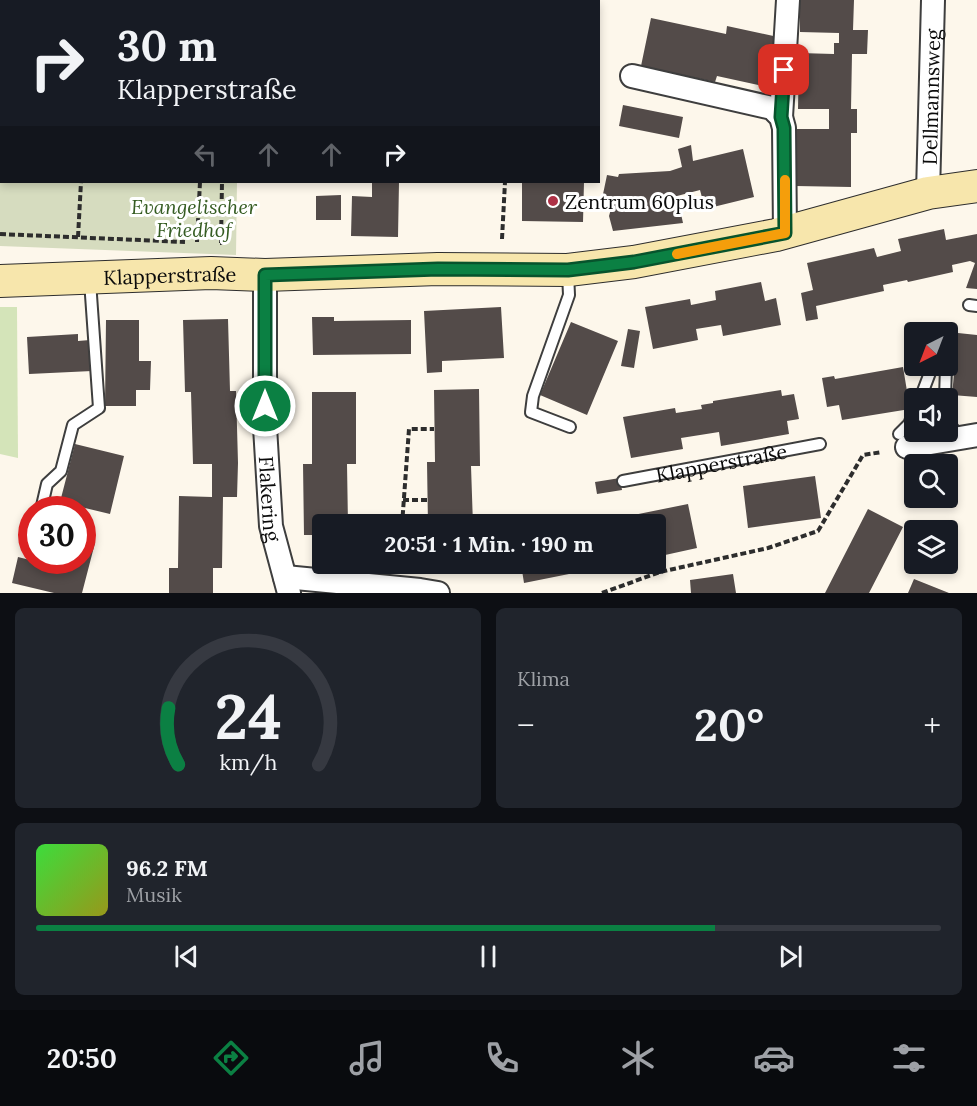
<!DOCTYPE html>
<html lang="de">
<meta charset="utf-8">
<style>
:root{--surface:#171b24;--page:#20242c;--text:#f1f3f6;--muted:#9ea1a6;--line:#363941;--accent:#0b8043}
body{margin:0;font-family:Lora,serif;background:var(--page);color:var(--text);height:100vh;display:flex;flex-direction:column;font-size:22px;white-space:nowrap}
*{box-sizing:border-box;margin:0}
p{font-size:20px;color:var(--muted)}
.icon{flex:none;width:33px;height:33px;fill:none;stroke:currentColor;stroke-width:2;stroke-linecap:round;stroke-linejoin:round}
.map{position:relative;height:593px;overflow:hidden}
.drawer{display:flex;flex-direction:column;gap:15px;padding:15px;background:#0d0f14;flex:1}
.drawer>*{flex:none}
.hud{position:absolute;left:0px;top:0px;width:600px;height:183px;box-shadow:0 3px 9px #0003;background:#171b24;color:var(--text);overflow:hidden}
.needle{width:39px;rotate:222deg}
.buttons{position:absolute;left:904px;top:322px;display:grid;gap:12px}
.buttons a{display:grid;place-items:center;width:54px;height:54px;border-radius:6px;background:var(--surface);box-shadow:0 3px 9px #0003;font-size:30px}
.speed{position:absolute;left:18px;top:496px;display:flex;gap:12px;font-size:30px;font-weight:700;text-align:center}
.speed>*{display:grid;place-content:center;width:78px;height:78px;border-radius:50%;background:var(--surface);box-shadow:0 3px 9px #0003;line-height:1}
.speed .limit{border:9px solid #d22;background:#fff;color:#111}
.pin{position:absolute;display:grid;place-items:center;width:51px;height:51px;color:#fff;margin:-26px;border-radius:12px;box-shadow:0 3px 9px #0006}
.me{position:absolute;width:66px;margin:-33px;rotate:0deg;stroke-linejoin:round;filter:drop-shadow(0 0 4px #0008)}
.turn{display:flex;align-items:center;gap:21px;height:126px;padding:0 18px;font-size:27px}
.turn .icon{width:78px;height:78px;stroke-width:2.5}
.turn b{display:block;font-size:42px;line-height:51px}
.lanes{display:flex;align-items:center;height:57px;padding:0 18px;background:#0003;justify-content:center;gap:30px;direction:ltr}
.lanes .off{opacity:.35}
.big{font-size:45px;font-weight:700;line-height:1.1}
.drawer .widget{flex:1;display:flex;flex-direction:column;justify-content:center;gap:9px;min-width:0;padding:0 21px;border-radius:9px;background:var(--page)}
.drawer .dial{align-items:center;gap:0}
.dial svg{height:156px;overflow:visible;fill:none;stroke:var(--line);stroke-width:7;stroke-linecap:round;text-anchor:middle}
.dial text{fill:var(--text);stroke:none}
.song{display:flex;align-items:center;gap:18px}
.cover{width:72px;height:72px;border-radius:9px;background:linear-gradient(135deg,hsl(120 70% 55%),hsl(60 70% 35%))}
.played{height:6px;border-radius:3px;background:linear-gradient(90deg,var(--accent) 75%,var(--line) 75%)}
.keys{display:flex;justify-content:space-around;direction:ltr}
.heat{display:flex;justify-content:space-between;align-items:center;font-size:33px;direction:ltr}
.drawer .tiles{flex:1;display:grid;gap:15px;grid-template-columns:1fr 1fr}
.widget:last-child{grid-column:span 2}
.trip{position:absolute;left:312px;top:514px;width:354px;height:60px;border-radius:6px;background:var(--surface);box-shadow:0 3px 9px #0003;font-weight:700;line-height:60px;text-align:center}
.menu{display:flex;height:96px;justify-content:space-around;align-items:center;background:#090b0e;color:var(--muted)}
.menu .icon{width:42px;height:42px}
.menu .on{color:var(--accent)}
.menu b{font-size:27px;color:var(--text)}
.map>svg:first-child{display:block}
.green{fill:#d4e4b9}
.cemetery{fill:#d6dcbf}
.building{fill:#534b49}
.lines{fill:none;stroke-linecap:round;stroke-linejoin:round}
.lane-casing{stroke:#3e3e3e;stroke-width:14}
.street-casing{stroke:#3e3e3e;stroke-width:26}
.secondary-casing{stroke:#2d2d2d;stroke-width:34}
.path{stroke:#2d2d2d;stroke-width:4;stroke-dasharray:6 3;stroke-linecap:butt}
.lane{stroke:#fff;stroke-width:10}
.street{stroke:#fff;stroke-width:22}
.secondary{stroke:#f7e6ac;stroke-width:32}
.route-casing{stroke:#07532c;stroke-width:15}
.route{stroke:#0b8043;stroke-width:10}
.slow{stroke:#f59e0b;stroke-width:10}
.poi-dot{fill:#ae3146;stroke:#fff;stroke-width:2}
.labels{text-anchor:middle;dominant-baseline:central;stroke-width:6;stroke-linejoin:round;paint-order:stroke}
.street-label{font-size:20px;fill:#0b0b0b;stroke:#fff}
.poi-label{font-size:20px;fill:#0b0b0b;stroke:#fff;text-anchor:start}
.park-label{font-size:20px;font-style:italic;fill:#355c22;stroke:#fff}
</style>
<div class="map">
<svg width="977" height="593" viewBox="0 0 977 593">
<rect width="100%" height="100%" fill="#fdf7eb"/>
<path class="green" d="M 0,307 L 17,307 L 18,458 L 0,454 Z"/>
<path class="cemetery" d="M 0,0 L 241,0 L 241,2 L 2,2 L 2,182 L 237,182 L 236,255 L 0,246 Z"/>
<path class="building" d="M 800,0 L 854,0 L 853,30 L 868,30 L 867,54 L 852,54 L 851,109 L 857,109 L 857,133 L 851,133 L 851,187 L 796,186 L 797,129 L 829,129 L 829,109 L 798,109 L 799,53 L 834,54 L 834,43 L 839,43 L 839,33 L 800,32 Z
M 651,18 L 726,34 L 727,26 L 778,37 L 767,87 L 717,76 L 715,82 L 641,66 Z
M 623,105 L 683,117 L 679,138 L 619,126 Z
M 691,145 L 693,161 L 743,149 L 754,197 L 705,209 L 700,190 L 677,196 L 683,223 L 613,231 L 609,216 L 613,202 L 602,199 L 607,175 L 618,177 L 619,174 L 670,171 L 682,167 L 678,149 Z
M 372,182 L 399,182 L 398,237 L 351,236 L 352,196 L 372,197 Z
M 522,182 L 584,182 L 583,222 L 522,221 Z
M 341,195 L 341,220 L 316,220 L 316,196 Z
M 944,229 L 946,240 L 977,234 L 977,289 L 966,288 L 975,263 L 970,261 L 952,265 L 953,272 L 908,282 L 907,280 L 883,285 L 884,291 L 816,306 L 818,319 L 806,321 L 801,293 L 813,290 L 807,263 L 874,248 L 877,257 L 901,251 L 898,239 Z
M 761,282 L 765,301 L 776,298 L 781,325 L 723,336 L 721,325 L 696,329 L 698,340 L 653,349 L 645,307 L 690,299 L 691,305 L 716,300 L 715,291 Z
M 501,307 L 504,358 L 442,361 L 442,372 L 427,373 L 424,311 Z
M 312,317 L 334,317 L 334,321 L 411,320 L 411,354 L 313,355 Z
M 228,319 L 230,391 L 236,391 L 238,463 L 237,497 L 223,497 L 222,568 L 213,568 L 213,593 L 169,593 L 169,568 L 178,568 L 179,496 L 212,497 L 212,464 L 193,464 L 191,392 L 185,392 L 183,320 Z
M 106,320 L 139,320 L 139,361 L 151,361 L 150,390 L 136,390 L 136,406 L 105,406 Z
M 571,322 L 618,341 L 587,415 L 540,395 Z
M 628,329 L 640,331 L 634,368 L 621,366 Z
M 958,333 L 977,335 L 977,397 L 952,395 Z
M 78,334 L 78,341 L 90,340 L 92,371 L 29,374 L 27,337 Z
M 915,349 L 915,366 L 922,366 L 919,372 L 907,367 Z
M 903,367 L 910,409 L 842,420 L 839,405 L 827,407 L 822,378 L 834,376 L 835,379 Z
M 479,389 L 480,466 L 471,466 L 473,525 L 428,525 L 427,462 L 435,462 L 434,390 Z
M 781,390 L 782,396 L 794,394 L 799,419 L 787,421 L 789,434 L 721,446 L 719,432 L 681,438 L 683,449 L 631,458 L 623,417 L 675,408 L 676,413 L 702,409 L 701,405 L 713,403 L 713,401 Z
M 312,392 L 356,392 L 356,464 L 347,464 L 348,525 L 322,525 L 322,535 L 304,535 L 303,464 L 312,464 Z
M 75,444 L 124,456 L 110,514 L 60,502 Z
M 815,476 L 821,518 L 748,528 L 743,486 Z
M 620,478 L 622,490 L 597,494 L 595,482 Z
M 688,504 L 697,548 L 656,557 L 656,525 L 590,525 L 589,524 Z
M 868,509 L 903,527 L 869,593 L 825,593 Z
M 363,520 L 397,522 L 396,525 L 363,525 Z
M 82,540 L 95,543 L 82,593 L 54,593 L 12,583 L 18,557 L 38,562 L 38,561 L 82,561 Z
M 521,564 L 614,564 L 614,565 L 524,583 Z
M 733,574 L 736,593 L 691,593 L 690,580 Z
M 914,579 L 949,593 L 908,593 Z"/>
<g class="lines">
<defs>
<g id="lane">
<path d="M 568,273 L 569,295 L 533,396 L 531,412 L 570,427"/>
<path d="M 969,305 L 977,306"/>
<path d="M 920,399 L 931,370"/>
<path d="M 945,399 L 946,366"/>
<path d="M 948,416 L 951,426 L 960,438"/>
<path d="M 899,434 L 909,424 L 915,410"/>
<path id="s1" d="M 623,481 L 820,444"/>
<path d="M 41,510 L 47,484 L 61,471 L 73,425 L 99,408 L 90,281"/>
</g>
<g id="street">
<path d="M 632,76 L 772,108 L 781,117 L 784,128 L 785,233"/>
<path d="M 781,117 L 788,0"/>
<path id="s2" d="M 928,193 L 933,0"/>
<path id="s3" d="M 265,275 L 265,427 L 271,526 L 289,593"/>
<path d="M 907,447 L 977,435"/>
<path d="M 285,577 L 420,590 L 438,593"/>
</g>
<g id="secondary">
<path id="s4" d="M 0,281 L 211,273 L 265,275 L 438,269 L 568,270 L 634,262 L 776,235 L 928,193 L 977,186"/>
</g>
</defs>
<use href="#lane" class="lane-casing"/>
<use href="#street" class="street-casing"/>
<use href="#secondary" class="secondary-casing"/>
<path class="path" d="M 90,2 L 91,0
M 0,234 L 185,242
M 78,237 L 81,182
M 502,239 L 505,182
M 197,242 L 200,182
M 220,243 L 221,243 L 222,182
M 403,500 L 428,500
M 402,525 L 409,429 L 434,429
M 602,593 L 660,572 L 768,548 L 818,531 L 863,455 L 882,452"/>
<use href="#lane" class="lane"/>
<use href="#street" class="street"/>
<use href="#secondary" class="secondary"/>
</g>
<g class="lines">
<defs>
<path id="route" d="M 265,406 L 265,275 L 438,269 L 568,270 L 634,262 L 785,233 L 784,128 L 781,117 L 784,70"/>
</defs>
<use href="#route" class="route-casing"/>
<use href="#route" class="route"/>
<path class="slow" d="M 677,254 L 785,233 L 785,180"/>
</g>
<circle class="poi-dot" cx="553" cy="201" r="6"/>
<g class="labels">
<g class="street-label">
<text stroke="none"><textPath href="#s2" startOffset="96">Dellmannsweg</textPath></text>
<text stroke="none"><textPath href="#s4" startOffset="170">Klapperstraße</textPath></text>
<text stroke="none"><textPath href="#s1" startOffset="100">Klapperstraße</textPath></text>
<text stroke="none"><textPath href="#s3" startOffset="224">Flakering</textPath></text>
</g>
<g class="poi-label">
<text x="565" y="201">Zentrum 60plus</text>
</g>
<g class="park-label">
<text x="194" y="206">Evangelischer<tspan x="194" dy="23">Friedhof</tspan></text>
</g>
</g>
</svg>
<div class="buttons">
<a><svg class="needle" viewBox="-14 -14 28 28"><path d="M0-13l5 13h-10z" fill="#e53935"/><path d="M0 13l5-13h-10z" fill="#9ea1a6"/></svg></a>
<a><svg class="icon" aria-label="sound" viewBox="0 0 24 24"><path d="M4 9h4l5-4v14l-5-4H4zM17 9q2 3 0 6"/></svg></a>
<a><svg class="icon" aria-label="search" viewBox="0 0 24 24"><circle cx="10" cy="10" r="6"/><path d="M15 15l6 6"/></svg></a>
<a><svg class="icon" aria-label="layers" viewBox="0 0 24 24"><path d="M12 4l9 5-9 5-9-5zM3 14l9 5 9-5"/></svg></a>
</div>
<div class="speed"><div class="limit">30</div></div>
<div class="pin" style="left:784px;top:70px;background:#d93025"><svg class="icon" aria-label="arrive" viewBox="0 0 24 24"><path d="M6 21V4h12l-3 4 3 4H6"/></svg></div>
<svg class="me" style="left:265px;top:406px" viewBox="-20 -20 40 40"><circle r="17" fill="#0b8043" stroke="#fff" stroke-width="3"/><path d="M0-11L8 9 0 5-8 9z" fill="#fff"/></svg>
<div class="trip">20:51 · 1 Min. · 190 m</div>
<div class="hud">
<div class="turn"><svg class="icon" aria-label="right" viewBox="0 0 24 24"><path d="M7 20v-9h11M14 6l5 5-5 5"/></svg><div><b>30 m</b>Klapperstraße</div></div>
<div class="lanes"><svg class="icon off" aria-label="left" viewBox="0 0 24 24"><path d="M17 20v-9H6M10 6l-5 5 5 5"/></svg><svg class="icon off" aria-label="ahead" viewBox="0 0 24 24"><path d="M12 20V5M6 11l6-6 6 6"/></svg><svg class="icon off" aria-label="ahead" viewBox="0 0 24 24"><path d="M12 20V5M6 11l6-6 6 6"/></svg><svg class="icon" aria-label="right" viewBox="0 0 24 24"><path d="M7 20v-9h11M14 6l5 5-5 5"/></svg></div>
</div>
</div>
<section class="drawer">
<div class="tiles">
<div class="widget dial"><svg viewBox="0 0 100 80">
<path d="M14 69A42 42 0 1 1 86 69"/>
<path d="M14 69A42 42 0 0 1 9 40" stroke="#0b8043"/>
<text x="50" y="56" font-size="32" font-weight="700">24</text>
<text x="50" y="72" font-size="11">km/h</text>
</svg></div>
<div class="widget"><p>Klima</p>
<div class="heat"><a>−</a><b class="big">20°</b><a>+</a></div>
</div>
<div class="widget">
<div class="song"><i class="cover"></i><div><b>96.2 FM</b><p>Musik</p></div></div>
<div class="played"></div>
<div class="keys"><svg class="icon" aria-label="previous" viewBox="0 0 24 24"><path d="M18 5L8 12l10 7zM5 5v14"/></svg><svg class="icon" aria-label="pause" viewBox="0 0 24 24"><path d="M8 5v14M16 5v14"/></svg><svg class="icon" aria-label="next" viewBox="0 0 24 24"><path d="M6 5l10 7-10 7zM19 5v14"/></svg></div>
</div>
</div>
</section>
<nav class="menu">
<b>20:50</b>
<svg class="icon on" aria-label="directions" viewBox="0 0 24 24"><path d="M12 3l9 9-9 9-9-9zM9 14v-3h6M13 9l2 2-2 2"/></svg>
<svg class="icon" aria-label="music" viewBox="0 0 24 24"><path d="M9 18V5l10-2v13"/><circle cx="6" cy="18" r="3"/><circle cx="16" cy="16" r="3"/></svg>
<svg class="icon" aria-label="phone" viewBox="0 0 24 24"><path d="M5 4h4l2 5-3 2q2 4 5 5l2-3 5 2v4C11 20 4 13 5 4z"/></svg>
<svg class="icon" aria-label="climate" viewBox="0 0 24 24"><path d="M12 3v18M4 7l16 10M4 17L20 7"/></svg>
<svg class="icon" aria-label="car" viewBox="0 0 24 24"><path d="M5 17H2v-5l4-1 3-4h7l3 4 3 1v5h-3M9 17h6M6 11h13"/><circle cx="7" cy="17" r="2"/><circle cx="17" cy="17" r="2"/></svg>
<svg class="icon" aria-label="filters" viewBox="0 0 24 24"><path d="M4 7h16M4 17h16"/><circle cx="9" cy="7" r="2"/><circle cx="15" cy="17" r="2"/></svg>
</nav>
